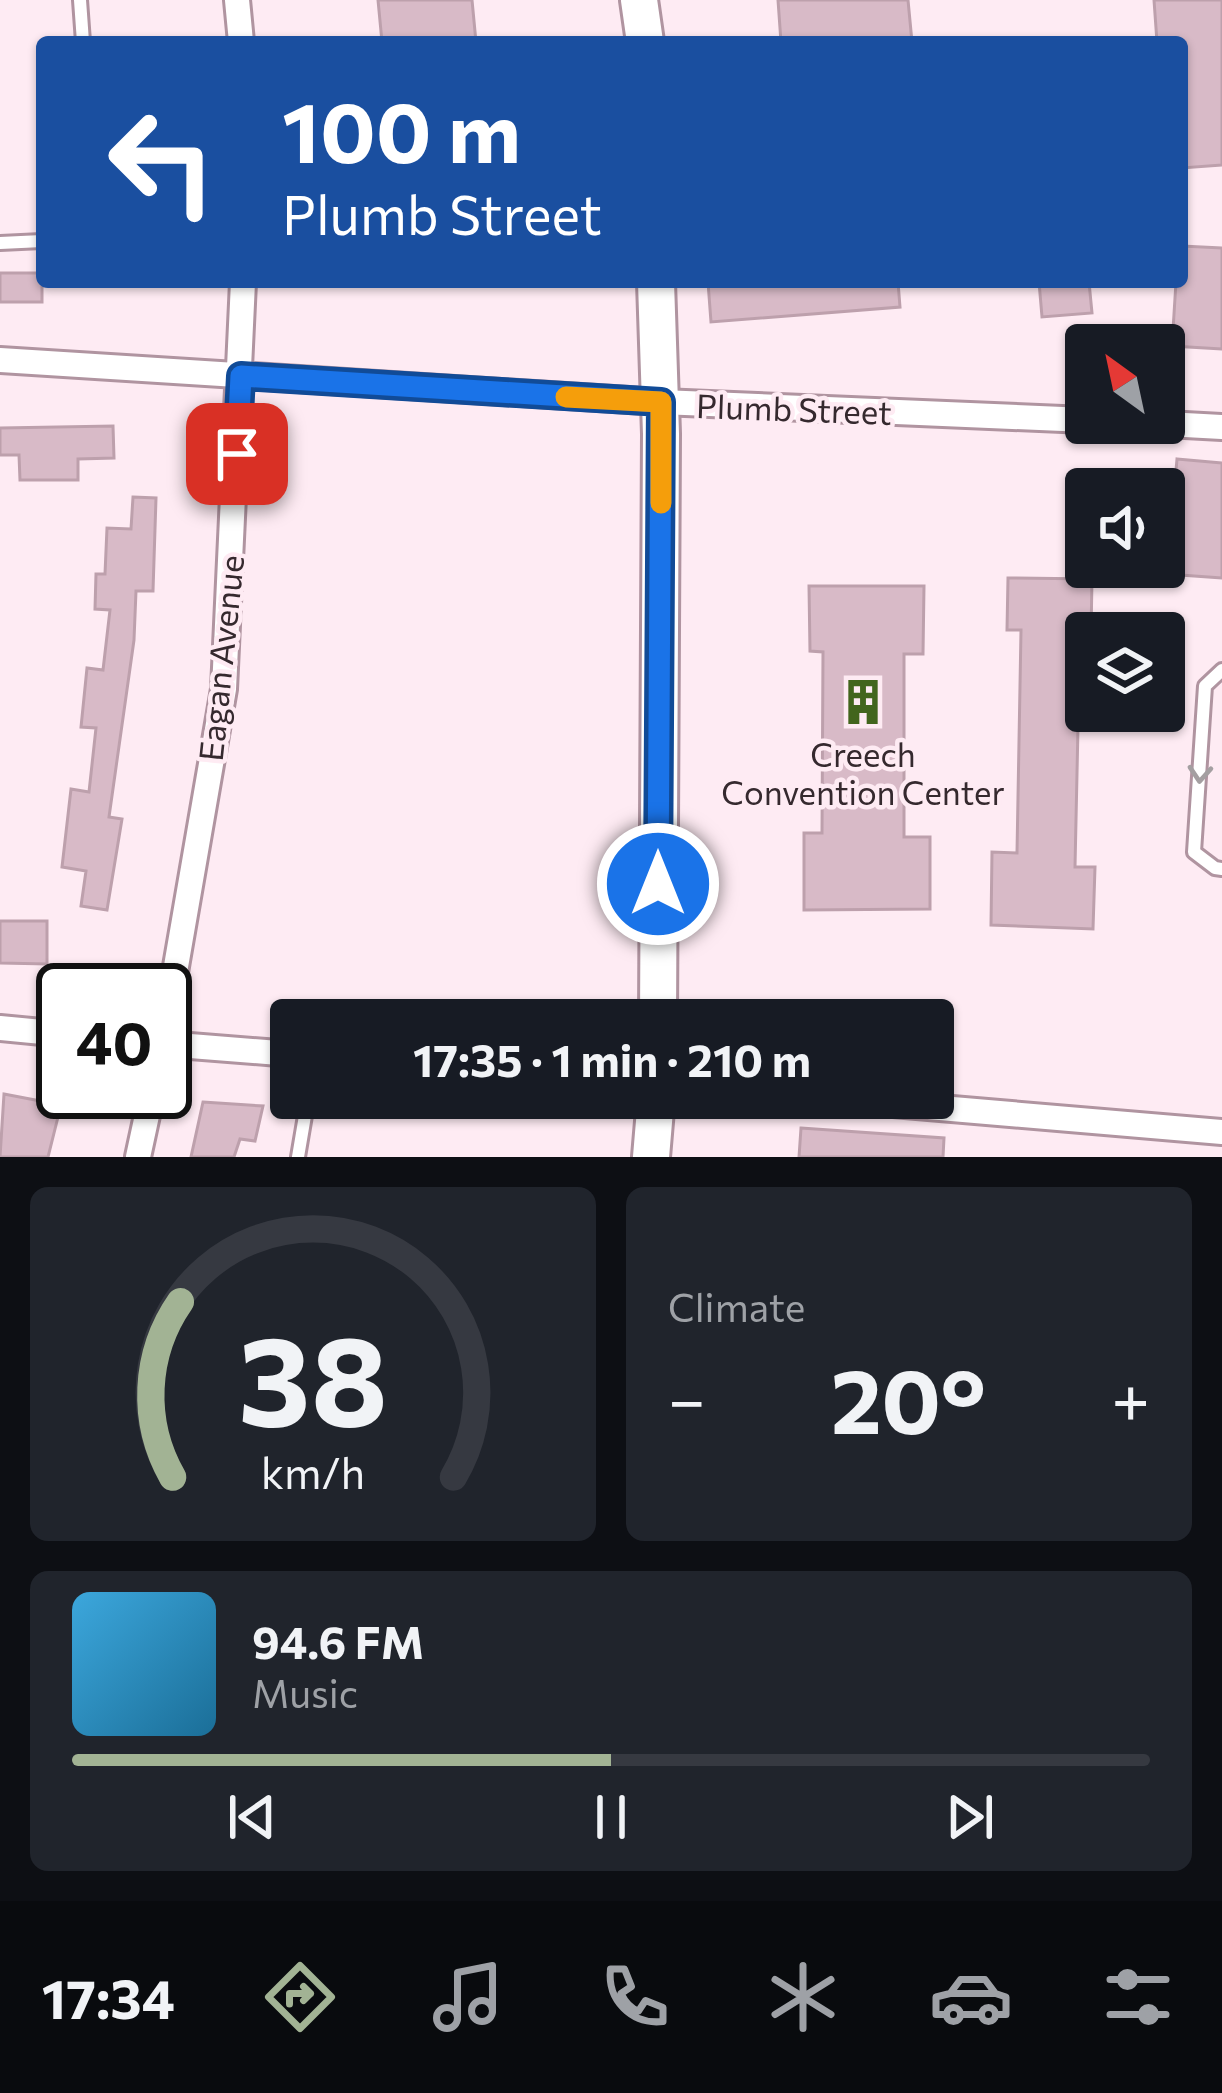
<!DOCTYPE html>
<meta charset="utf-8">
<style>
:root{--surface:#171b24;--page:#20242c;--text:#f1f3f6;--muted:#9ea1a6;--line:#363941;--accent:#a2b394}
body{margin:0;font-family:Commissioner,sans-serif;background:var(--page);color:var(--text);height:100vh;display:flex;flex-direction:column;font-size:45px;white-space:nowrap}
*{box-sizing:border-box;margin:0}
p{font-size:39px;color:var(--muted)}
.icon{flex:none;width:66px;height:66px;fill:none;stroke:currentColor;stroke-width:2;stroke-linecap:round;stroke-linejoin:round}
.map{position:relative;height:1157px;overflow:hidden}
.sheet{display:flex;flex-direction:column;gap:30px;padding:30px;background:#0d0f14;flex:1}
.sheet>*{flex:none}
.guide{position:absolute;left:36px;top:36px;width:1152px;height:252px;border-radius:12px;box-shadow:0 3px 9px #0004;background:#1a4fa0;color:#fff;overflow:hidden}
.needle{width:78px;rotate:327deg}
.buttons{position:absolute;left:1065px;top:324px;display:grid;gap:24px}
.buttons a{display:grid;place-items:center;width:120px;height:120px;border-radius:12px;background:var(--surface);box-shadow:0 3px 9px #0004;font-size:60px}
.speed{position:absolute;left:36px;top:963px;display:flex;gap:24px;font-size:60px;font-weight:700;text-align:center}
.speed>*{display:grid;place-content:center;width:156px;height:156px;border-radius:50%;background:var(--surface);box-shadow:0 3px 9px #0004;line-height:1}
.speed .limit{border:6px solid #111;border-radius:18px;background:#fff;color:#111}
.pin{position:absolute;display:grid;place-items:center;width:102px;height:102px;color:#fff;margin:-51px;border-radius:24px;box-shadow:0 6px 18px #0006}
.me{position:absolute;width:132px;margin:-66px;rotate:0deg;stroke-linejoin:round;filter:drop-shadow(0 0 9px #0008)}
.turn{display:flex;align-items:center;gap:42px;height:252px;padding:0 48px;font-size:54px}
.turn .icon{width:156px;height:156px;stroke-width:2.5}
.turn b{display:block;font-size:84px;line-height:102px}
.big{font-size:90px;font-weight:700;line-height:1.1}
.sheet .widget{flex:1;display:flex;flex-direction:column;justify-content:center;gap:18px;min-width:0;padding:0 42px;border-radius:18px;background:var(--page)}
.sheet .dial{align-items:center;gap:0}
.dial svg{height:312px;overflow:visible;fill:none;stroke:var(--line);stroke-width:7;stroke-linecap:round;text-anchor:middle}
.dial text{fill:var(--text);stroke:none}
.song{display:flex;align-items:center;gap:36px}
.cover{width:144px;height:144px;border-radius:18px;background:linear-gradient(135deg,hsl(200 70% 55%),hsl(200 70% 35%))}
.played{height:12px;border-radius:6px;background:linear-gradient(90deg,var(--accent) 50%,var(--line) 50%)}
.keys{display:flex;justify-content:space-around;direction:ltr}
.heat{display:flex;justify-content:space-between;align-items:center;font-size:66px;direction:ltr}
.sheet .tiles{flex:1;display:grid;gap:30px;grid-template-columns:1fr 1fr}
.widget:last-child{grid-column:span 2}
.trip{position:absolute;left:270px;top:999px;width:684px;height:120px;border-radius:12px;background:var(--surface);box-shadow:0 3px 9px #0004;font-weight:700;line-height:120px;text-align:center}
.menu{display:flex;height:192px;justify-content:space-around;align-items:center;background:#090b0e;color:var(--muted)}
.menu .icon{width:84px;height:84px}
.menu .current{color:var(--accent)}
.menu b{font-size:54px;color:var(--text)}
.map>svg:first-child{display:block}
.building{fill:#d8bac7;stroke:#bda0ac;stroke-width:3}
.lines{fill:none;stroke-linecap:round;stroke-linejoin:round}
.lane-casing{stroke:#b094a0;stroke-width:18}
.street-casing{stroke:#b094a0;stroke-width:30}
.secondary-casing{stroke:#b094a0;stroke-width:42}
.lane{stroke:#fff;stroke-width:12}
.street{stroke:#fff;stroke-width:24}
.secondary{stroke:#fff;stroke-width:36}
.oneway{stroke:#a49fa1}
.route-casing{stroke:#114b97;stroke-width:30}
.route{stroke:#1a73e8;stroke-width:21}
.slow{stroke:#f59e0b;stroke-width:21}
.labels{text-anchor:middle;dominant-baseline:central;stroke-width:9;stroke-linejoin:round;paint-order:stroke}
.street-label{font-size:33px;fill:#35292e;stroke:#feebf3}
.poi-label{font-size:33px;fill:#35292e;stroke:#feebf3}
</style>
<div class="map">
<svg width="1222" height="1157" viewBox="0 0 1222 1157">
<rect width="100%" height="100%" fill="#feebf3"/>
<path class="building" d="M 378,0 L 472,0 L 476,42 L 382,42 Z
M 778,0 L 908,0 L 912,42 L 781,42 Z
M 1154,0 L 1222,0 L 1222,165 L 1182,168 L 1182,42 L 1157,42 Z
M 1182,246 L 1222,248 L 1222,349 L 1172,346 L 1176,282 L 1182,282 Z
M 0,273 L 42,273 L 42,302 L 0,302 Z
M 708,282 L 898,282 L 900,307 L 711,322 Z
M 1039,282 L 1089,282 L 1092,313 L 1042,317 Z
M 113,426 L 114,458 L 78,459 L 78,480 L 20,480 L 19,455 L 0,455 L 0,428 Z
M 1177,459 L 1222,463 L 1222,578 L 1167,574 Z
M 133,497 L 156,498 L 153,591 L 136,591 L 134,640 L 109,817 L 122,819 L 107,910 L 81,906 L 86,871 L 62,867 L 71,789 L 89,792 L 96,728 L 81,727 L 87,668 L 103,670 L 110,610 L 95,609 L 96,574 L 105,574 L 107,528 L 131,529 Z
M 1008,578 L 1092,579 L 1091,633 L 1080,633 L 1075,867 L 1095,867 L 1093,929 L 991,925 L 992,852 L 1017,853 L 1021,630 L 1007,630 Z
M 809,586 L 924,586 L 923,654 L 904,654 L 904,837 L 930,837 L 930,909 L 804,910 L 804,833 L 822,833 L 823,652 L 810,651 Z
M 0,921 L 47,921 L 47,964 L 0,963 Z
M 4,1094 L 61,1105 L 48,1157 L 0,1157 Z
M 203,1102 L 263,1106 L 255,1141 L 240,1139 L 234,1157 L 191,1157 Z
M 801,1128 L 944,1138 L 943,1157 L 799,1157 Z"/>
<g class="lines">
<defs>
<path id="lane" d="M 80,0 L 83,42
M 0,243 L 42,241
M 1222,670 L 1205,686 L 1194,852 L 1215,868 L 1222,869
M 298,1157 L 308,1098"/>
<path id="street" d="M 237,0 L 241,42
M 0,360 L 661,402 L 1086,420
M 1148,423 L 1222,427
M 0,1028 L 63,1034
M 165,1030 L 224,689 L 243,282
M 165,1044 L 291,1054
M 823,1098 L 1222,1132
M 138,1157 L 152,1092"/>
<path id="secondary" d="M 639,0 L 645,42
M 656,282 L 661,434 L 658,1020
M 651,1157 L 656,1098"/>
</defs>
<use href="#lane" class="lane-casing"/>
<use href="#street" class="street-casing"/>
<use href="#secondary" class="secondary-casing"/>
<use href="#lane" class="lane"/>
<use href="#street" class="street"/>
<use href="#secondary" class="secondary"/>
</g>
<defs><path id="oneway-chevron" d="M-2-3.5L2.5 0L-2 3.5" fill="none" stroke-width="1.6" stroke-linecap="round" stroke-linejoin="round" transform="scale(3)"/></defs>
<use class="oneway" href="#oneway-chevron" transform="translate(1200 774) rotate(94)"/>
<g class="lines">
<defs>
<path id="route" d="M 237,454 L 241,376 L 661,402 L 658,884"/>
</defs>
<use href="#route" class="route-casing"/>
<use href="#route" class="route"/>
<path class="slow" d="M 566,397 L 661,402 L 661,503"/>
</g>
<defs>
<symbol id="building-bare" viewBox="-9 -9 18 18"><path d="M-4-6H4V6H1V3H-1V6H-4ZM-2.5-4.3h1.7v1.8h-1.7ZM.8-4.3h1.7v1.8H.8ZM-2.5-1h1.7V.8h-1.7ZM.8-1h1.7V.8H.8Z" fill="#42651d" stroke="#feebf3" stroke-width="2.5" paint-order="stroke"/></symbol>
</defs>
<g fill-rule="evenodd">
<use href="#building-bare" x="830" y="669" width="66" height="66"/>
</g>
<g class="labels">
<g class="street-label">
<text transform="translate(794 408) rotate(2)">Plumb Street</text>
<text transform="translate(220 658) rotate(-84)">Eagan Avenue</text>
</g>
<g class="poi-label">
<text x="863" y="753">Creech<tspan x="863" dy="38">Convention Center</tspan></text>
</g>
</g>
</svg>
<div class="buttons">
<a><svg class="needle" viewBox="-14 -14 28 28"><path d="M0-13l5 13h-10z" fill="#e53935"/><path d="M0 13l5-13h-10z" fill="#9ea1a6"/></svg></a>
<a><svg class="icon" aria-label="sound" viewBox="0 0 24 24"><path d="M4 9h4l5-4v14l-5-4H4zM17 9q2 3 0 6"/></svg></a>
<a><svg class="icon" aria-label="layers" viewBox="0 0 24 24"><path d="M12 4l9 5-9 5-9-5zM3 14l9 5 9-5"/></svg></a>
</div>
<div class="speed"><div class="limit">40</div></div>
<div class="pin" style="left:237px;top:454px;background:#d93025"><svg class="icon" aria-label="arrive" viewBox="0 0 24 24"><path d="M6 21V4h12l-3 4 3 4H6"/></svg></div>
<svg class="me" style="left:658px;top:884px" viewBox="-20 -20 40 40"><circle r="17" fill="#1a73e8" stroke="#fff" stroke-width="3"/><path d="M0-11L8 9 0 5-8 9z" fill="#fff"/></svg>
<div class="trip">17:35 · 1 min · 210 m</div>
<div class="guide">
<div class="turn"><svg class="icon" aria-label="left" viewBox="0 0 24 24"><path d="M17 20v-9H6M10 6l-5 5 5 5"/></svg><div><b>100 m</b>Plumb Street</div></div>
</div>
</div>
<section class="sheet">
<div class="tiles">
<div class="widget dial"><svg viewBox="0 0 100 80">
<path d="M14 69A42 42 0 1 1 86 69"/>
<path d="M14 69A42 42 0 0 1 16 24" stroke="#a2b394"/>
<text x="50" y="56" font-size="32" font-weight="700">38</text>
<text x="50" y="72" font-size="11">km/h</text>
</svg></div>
<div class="widget"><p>Climate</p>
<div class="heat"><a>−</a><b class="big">20°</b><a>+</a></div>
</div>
<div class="widget">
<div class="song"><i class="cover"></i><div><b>94.6 FM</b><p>Music</p></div></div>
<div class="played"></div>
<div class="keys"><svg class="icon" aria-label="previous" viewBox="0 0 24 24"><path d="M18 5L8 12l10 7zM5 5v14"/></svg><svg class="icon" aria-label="pause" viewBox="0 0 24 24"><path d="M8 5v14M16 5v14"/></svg><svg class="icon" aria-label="next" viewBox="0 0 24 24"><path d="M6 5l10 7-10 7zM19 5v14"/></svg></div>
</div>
</div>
</section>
<nav class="menu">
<b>17:34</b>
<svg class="icon current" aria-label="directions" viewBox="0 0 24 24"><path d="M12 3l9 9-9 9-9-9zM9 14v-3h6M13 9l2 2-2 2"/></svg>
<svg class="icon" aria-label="music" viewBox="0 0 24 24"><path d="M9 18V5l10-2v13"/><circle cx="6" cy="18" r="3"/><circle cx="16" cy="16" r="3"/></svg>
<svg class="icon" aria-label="phone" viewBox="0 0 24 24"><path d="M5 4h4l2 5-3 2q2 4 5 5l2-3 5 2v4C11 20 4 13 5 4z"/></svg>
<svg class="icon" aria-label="climate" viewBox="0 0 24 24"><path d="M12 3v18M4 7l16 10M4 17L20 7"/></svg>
<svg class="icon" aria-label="car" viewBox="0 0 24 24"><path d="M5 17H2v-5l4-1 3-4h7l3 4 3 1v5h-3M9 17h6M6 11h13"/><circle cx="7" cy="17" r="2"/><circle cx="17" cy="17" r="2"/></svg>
<svg class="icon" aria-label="filters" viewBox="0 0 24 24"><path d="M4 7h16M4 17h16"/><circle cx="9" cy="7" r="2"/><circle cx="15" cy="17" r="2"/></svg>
</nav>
